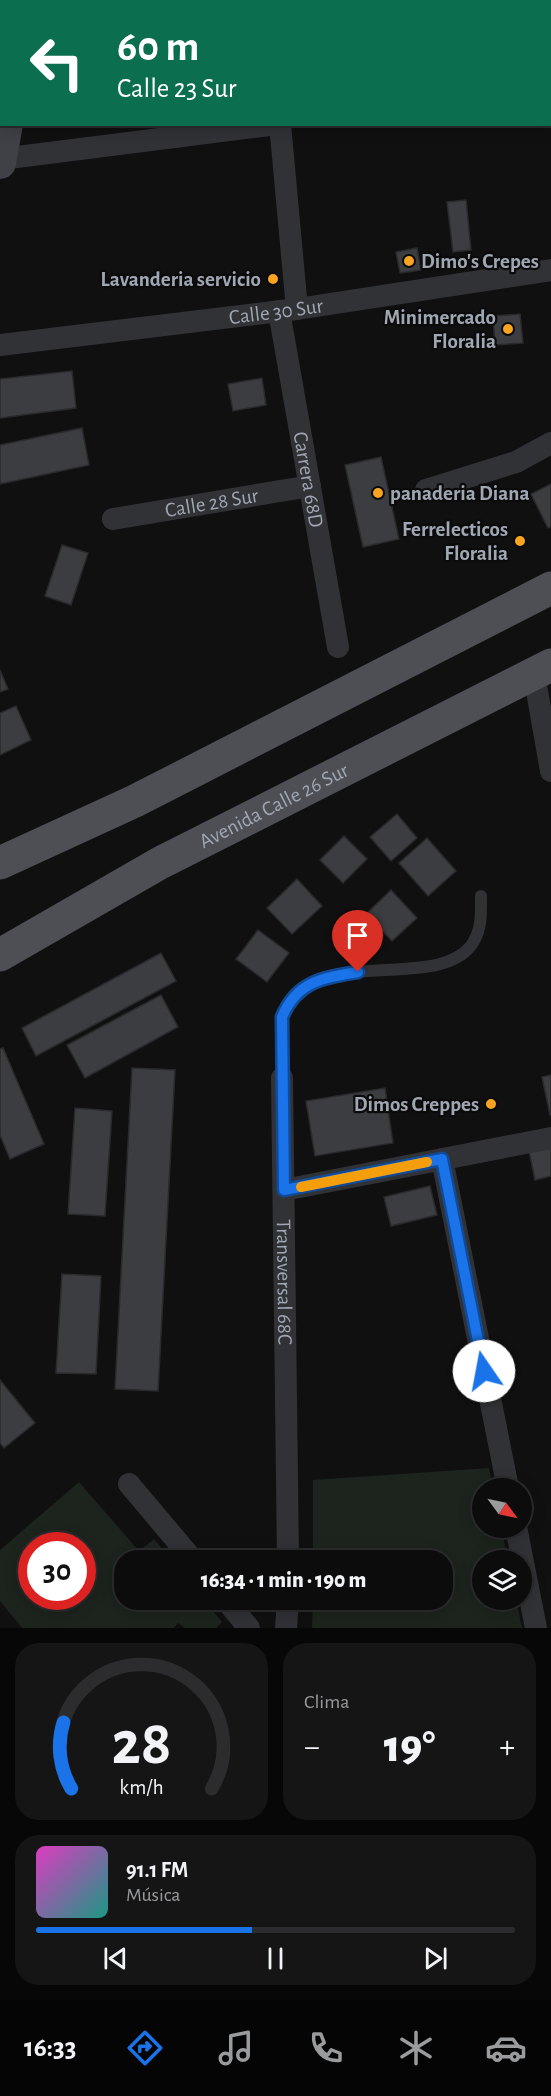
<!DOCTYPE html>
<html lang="es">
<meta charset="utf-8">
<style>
:root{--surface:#0c0c0d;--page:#151516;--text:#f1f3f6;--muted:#9a9b9d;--line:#2c2c2e;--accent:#1a73e8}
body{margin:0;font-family:"Alegreya Sans",sans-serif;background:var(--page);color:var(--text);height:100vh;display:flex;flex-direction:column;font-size:22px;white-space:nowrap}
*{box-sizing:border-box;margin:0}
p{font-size:20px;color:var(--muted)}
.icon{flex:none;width:33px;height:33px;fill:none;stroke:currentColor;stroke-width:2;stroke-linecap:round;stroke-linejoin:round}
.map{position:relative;height:1628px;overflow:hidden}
.details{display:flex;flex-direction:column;gap:15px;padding:15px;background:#070707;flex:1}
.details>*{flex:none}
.hud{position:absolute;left:0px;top:0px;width:552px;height:126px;box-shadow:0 3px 15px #0003,0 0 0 2px var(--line);background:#0b6e4f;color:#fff;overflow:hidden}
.needle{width:39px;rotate:123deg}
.tools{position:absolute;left:472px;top:1478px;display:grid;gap:12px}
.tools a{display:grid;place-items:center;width:60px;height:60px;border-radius:50%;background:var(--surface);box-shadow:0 3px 15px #0003,0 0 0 2px var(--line);font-size:30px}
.speed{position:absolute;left:18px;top:1532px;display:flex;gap:12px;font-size:30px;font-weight:700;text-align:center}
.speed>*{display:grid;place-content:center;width:78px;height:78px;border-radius:50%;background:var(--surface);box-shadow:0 3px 15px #0003,0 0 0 2px var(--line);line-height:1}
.speed .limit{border:9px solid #d22;background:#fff;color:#111}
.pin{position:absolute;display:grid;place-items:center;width:51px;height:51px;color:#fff;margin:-62px -26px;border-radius:50% 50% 50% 0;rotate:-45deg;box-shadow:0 0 6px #0007}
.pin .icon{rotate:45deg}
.me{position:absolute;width:66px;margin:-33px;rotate:348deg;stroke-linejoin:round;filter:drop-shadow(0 0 4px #0008)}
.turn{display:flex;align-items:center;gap:21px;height:126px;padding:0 18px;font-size:27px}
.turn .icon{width:78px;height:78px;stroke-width:2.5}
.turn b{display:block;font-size:42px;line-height:51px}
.big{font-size:45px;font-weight:800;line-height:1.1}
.details .widget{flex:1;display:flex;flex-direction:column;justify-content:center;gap:9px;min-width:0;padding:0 21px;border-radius:24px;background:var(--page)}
.details .dial{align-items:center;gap:0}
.dial svg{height:156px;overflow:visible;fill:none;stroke:var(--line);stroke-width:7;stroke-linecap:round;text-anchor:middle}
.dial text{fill:var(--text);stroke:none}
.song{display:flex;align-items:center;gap:18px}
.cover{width:72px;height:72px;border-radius:9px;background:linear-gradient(135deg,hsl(310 70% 55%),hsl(170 70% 35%))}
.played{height:6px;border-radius:3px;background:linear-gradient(90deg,var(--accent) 45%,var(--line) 45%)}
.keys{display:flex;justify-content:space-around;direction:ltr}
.heat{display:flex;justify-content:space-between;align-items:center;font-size:33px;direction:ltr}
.details .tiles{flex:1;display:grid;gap:15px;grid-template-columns:1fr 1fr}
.widget:last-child{grid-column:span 2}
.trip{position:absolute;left:114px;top:1550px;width:339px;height:60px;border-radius:24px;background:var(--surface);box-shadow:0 3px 15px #0003,0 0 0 2px var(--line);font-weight:800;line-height:60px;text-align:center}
.dock{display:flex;height:96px;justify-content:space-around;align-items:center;background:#050505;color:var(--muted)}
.dock .icon{width:42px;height:42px}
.dock .selected{color:var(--accent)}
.dock b{font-size:27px;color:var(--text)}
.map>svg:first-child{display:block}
.green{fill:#1c241d;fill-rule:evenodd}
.building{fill:#3c3d41;stroke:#2a2a2d;stroke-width:1.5}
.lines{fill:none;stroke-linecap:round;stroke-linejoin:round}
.path{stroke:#37393d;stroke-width:4;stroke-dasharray:3 4.5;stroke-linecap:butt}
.lane{stroke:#313236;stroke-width:12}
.street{stroke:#313236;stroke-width:22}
.secondary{stroke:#3f4146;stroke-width:32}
.primary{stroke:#4d4f55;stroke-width:33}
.route-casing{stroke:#114b97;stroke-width:15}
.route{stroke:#1a73e8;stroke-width:10}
.slow{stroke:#f59e0b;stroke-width:10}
.poi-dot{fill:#f9a420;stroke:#0b0b0c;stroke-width:2}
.labels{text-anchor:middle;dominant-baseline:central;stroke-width:4.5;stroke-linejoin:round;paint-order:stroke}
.poi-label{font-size:21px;font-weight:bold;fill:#a0a7b3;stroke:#0b0b0c;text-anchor:end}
.street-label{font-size:21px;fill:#a0a7b3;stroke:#0b0b0c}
</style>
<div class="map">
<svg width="551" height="1628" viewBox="0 0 551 1628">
<rect width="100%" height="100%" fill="#101011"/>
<path class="green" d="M 489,1468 L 493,1488 L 483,1488 L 483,1527 L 501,1527 L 508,1560 L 483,1560 L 483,1599 L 516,1599 L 522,1628 L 312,1628 L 313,1599 L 442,1599 L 442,1560 L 313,1560 L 313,1480 Z
M 79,1482 L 139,1551 L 154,1539 L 171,1560 L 124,1560 L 124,1599 L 203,1599 L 222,1622 L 216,1628 L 185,1628 L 178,1623 L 174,1628 L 22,1628 L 0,1601 L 0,1550 ZM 32,1545 L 82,1545 L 82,1596 L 32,1596 Z"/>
<path class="building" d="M 466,200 L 471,250 L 453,252 L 447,202 Z
M 417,248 L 421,270 L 400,273 L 396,252 Z
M 520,314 L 523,343 L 495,345 L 493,316 Z
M 72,371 L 76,408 L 0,418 L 0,379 Z
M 262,378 L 266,405 L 233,411 L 228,384 Z
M 82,428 L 89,465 L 0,484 L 0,445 Z
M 381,457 L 399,539 L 363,547 L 345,465 Z
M 551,484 L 551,527 L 548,528 L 531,494 Z
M 62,545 L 88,553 L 71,605 L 45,596 Z
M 0,670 L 8,689 L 0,692 Z
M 16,706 L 31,740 L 0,755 L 0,713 Z
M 397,814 L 417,838 L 391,861 L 370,837 Z
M 344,836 L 367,859 L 343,883 L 320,860 Z
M 427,838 L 456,871 L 428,896 L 399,863 Z
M 297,879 L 322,906 L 292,934 L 267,908 Z
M 391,890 L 417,918 L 392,941 L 366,914 Z
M 258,930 L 289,953 L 267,982 L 236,959 Z
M 161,953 L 176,981 L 36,1056 L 22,1028 Z
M 161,995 L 178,1027 L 85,1078 L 67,1045 Z
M 3,1048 L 44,1144 L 10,1159 L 0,1135 L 0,1049 Z
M 132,1068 L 175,1070 L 158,1391 L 115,1389 Z
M 551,1075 L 551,1114 L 550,1115 L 542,1077 Z
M 385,1088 L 393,1143 L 315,1156 L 306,1101 Z
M 75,1108 L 112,1111 L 105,1216 L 68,1214 Z
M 551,1146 L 551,1176 L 535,1180 L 529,1151 Z
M 430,1186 L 437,1215 L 391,1226 L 384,1197 Z
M 62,1274 L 101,1276 L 96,1374 L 56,1373 Z
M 0,1380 L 35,1423 L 4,1448 L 0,1443 Z"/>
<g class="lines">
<path class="path" d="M 269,0 L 269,2"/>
<path class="lane" d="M 282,1078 C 282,1063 279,1027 284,1014 C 310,940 443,996 474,941 C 482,927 481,912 481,896"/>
<g class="street">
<path d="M 550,94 L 551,94"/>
<path d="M 280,124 L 297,309"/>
<path d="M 1,159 L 278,124"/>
<path id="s1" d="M 279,311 L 338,647"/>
<path id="s2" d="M 0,345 L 297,309 L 551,270"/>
<path d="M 426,490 L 516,462 L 551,443"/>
<path id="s3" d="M 113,519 L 310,486"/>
<path d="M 534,674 L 551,771"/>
<path id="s4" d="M 282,1078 L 288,1560"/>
<path d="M 442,1159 L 508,1488"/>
<path d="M 284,1190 L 551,1138"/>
<path d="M 129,1484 L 193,1560"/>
<path d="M 516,1527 L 536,1628"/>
<path d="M 225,1599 L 249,1628"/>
<path d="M 286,1628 L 288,1599"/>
</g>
<path class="secondary" d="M 29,2 L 30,0
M 0,163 L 7,124"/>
<g class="primary">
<path d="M 0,863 L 135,801 L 551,588"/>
<path id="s5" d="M 0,955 L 160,863 L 551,665"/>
</g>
</g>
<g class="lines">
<defs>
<path id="route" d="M 358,972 C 323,978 297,981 282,1017 L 284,1190 L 442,1159 L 484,1371"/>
</defs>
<use href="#route" class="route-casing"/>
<use href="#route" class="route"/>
<path class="slow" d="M 301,1187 L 427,1162"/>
</g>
<g class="poi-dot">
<circle cx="409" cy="261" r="6"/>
<circle cx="273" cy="279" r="6"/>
<circle cx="508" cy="329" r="6"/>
<circle cx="378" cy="493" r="6"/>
<circle cx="520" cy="541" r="6"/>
<circle cx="491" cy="1104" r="6"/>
</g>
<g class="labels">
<g class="poi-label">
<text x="421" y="261" text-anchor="start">Dimo's Crepes</text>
<text x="261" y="279">Lavanderia servicio</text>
<text x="496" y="317">Minimercado<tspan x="496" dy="24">Floralia</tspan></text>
<text x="390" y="493" text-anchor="start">panaderia Diana</text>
<text x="508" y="529">Ferrelecticos<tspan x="508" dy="24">Floralia</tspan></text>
<text x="479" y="1104">Dimos Creppes</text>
</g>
<g class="street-label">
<text stroke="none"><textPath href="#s2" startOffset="278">Calle 30 Sur</textPath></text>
<text stroke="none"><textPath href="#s1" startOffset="171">Carrera 68D</textPath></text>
<text stroke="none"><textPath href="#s3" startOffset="100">Calle 28 Sur</textPath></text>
<text stroke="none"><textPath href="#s5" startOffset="312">Avenida Calle 26 Sur</textPath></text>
<text stroke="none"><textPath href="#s4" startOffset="204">Transversal 68C</textPath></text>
</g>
</g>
</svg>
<div class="tools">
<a><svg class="needle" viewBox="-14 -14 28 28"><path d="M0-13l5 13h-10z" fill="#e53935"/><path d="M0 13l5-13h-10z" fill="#9a9b9d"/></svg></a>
<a><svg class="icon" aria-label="layers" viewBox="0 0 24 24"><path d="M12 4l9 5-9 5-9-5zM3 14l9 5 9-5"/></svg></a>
</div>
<div class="speed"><div class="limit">30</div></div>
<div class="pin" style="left:358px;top:972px;background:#d93025"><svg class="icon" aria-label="arrive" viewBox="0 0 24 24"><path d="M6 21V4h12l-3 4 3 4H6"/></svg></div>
<svg class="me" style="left:484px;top:1371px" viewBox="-20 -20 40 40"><circle r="19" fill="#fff"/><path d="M0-13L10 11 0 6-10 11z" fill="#1a73e8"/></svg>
<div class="trip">16:34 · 1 min · 190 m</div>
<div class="hud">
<div class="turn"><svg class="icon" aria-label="left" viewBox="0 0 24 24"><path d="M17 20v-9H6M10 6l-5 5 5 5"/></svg><div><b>60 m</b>Calle 23 Sur</div></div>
</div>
</div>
<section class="details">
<div class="tiles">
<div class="widget dial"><svg viewBox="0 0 100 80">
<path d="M14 69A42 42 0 1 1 86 69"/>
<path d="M14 69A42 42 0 0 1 10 35" stroke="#1a73e8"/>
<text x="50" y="56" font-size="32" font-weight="700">28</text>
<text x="50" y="72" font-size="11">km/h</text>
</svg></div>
<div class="widget"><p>Clima</p>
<div class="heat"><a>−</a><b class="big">19°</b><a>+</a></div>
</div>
<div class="widget">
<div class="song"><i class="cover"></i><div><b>91.1 FM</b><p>Música</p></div></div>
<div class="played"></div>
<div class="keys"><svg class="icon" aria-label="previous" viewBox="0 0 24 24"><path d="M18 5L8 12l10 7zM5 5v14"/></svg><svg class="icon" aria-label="pause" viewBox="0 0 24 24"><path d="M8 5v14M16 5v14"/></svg><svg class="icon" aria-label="next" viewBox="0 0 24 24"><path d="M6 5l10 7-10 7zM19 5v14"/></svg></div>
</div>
</div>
</section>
<nav class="dock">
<b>16:33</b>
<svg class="icon selected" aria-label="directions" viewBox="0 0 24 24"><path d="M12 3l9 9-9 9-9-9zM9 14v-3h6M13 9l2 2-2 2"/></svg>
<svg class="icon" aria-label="music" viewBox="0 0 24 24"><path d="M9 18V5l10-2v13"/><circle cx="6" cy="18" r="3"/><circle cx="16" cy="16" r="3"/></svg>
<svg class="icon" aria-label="phone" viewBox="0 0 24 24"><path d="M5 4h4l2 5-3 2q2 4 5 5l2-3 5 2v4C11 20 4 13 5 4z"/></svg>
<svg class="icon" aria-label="climate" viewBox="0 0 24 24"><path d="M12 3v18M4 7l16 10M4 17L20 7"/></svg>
<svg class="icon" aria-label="car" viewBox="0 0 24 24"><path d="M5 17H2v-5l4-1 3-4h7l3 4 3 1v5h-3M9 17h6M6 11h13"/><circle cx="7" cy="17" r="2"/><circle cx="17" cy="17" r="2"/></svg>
</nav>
